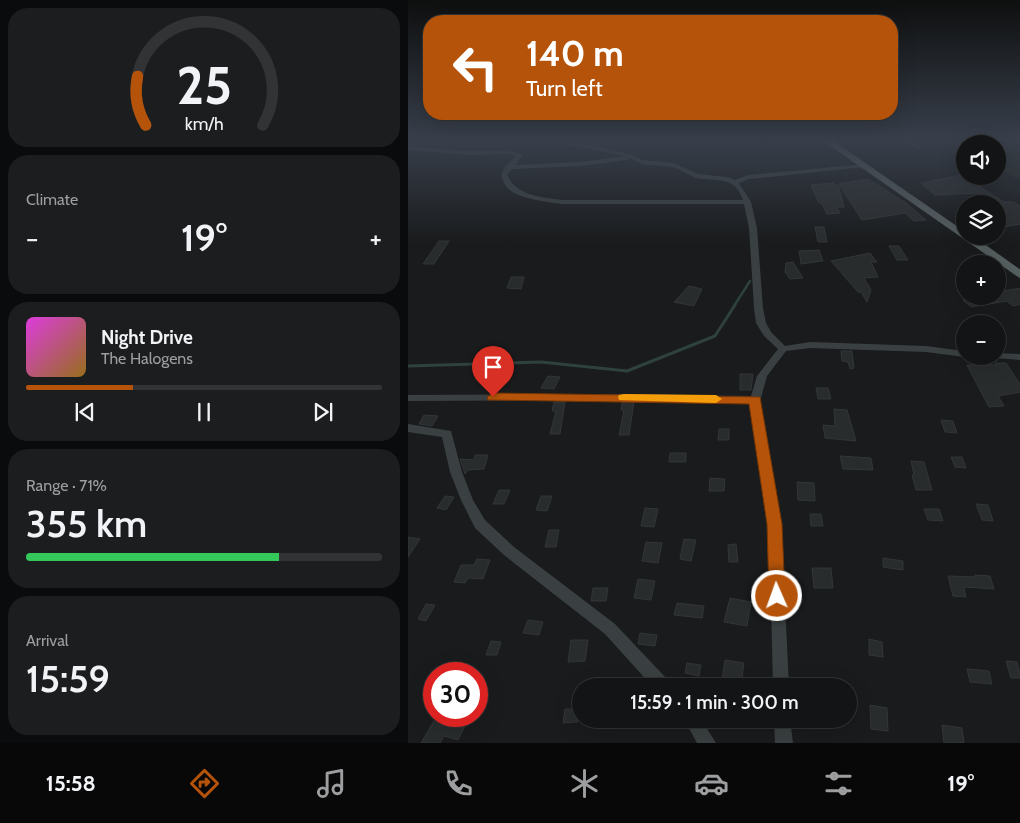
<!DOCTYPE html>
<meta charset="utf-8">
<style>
:root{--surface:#131415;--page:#1c1d1e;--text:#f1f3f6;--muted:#9d9ea0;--line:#323334;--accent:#b45309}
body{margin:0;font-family:Cabin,sans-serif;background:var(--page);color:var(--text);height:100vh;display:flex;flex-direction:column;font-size:19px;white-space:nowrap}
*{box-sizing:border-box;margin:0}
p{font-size:16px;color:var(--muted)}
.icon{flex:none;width:28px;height:28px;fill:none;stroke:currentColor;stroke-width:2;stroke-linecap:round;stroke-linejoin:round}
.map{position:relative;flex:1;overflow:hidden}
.sheet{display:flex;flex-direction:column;gap:8px;padding:8px;background:#0a0b0c;width:408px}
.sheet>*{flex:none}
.top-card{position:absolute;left:15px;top:15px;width:475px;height:105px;border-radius:20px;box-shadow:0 5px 20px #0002,0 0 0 1px var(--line);background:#b45309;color:#fff;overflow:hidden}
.tools{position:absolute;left:548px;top:135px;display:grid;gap:10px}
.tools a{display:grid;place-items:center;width:50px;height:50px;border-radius:50%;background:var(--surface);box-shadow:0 5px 20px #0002,0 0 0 1px var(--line);font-size:25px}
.speed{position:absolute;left:15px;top:662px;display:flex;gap:10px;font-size:25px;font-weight:700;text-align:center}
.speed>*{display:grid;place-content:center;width:65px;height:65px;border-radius:50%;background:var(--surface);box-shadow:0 5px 20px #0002,0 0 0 1px var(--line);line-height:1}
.speed .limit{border:8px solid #d22;background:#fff;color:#111}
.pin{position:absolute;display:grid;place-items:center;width:42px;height:42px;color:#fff;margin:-51px -21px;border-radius:50% 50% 50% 0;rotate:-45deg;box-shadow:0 0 5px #0007}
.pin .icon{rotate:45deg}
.me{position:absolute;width:55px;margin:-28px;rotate:358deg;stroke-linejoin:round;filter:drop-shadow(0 0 4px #0008)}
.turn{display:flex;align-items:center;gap:18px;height:105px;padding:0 20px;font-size:22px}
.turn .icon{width:65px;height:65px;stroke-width:2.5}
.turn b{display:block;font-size:35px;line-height:42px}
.big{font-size:38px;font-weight:600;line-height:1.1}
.sheet .card{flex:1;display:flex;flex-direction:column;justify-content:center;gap:8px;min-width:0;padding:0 18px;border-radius:20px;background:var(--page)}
.sheet .dial{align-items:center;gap:0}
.dial svg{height:130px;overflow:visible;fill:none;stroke:var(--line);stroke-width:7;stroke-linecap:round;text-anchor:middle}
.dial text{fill:var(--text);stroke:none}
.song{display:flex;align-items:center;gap:15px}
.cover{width:60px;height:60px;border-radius:8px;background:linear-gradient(135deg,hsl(300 70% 55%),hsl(40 70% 35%))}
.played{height:5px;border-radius:2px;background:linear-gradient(90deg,var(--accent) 30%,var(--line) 30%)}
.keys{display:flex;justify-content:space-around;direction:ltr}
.heat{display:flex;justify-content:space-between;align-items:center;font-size:28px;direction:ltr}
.charge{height:8px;border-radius:4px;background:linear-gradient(90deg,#34c759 71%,var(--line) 0)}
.trip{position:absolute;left:164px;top:678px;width:285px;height:50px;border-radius:25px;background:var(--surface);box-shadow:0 5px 20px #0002,0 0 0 1px var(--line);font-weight:600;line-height:50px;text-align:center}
.tab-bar{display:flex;height:80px;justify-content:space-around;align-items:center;background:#080808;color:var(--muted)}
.tab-bar .icon{width:35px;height:35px}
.tab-bar .selected{color:var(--accent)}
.tab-bar b{font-size:22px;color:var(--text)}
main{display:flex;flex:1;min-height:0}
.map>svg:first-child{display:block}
.green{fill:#23271f}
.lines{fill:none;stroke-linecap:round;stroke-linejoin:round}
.stream-far1{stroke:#2e413d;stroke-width:2.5}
.stream{stroke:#2e413d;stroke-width:3}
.building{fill:#292c2d;stroke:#333638}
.minor{fill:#3a4041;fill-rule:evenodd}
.major{fill:#565f60;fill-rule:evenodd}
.route{fill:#b45309;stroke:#753606}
.slow{fill:#f59e0b}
</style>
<main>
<section class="sheet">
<div class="card dial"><svg viewBox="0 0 100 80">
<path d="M14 69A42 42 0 1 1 86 69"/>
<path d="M14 69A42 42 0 0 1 9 39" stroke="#b45309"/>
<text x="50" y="56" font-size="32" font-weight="700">25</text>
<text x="50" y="72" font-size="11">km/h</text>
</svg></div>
<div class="card"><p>Climate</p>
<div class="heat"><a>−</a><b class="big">19°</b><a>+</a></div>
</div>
<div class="card">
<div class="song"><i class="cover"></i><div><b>Night Drive</b><p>The Halogens</p></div></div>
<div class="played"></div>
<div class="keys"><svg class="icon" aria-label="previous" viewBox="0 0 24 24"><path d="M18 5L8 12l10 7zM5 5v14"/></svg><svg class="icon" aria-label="pause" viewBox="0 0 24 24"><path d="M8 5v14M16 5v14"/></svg><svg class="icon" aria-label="next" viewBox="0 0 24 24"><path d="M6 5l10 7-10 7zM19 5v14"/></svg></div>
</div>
<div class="card"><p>Range · 71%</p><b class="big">355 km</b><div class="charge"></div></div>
<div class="card"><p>Arrival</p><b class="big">15:59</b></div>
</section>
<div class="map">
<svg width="613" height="743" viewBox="0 0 613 743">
<rect width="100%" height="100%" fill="#191b1c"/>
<path class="green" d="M 535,140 L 612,140 L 612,180 L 589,168 L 589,144 L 556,144 L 556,151 Z"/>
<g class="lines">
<path class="stream-far1" d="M 326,306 L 342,281"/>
<path class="stream" d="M 0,366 L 133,362 L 219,371 L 307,336 L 327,305"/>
</g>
<path class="building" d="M 553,175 L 596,202 L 606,202 L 613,207 L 613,224 L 589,228 L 589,204 L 583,204 L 572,193 L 527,195 L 513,183 Z
M 460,179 L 498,203 L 518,220 L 506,221 L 497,213 L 454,220 L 431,184 Z
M 425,183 L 427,185 L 430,185 L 436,207 L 428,207 L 432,213 L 419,214 L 413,202 L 411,203 L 403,185 Z
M 407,227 L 416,227 L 419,242 L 410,242 Z
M 31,241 L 41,241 L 26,264 L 15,264 Z
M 481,246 L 491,246 L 500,260 L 489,260 Z
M 411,250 L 415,261 L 393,264 L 391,251 Z
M 462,253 L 469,262 L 463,262 L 470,277 L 456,278 L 463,290 L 459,302 L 453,292 L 450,292 L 423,261 Z
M 385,262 L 395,278 L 382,279 L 377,272 L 378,263 Z
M 103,277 L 116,277 L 113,289 L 99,288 Z
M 281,286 L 294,289 L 286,306 L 266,302 Z
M 613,288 L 613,304 L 605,306 L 599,301 L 563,307 L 555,300 L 589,296 L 589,292 Z
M 433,351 L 444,351 L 446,368 L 442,369 L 440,362 L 434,361 Z
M 587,363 L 598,363 L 613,386 L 613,392 L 590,396 L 596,406 L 581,407 L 559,365 L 589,365 Z
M 332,374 L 345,374 L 343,390 L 332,390 Z
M 140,376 L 152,377 L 146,389 L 133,388 Z
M 408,388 L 420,388 L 423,399 L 410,399 Z
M 146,402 L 157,402 L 152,434 L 142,434 L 148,411 L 144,411 Z
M 214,402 L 226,402 L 221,435 L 211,435 L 216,410 L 213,410 Z
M 426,409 L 439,410 L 448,441 L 417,438 L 415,425 L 427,426 Z
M 16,415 L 30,416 L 24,426 L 11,424 Z
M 533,420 L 545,421 L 549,433 L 537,432 Z
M 311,429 L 321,429 L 321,440 L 310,440 Z
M 262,453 L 278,453 L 278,462 L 261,462 Z
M 67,455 L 80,455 L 76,469 L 60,470 L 57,474 L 52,459 L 66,460 Z
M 432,456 L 463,458 L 465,470 L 435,469 Z
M 543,457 L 554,457 L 558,468 L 547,467 Z
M 503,461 L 516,462 L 524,490 L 508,490 L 504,475 L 506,475 Z
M 302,478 L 317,479 L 316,491 L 301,491 Z
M 389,482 L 406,483 L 407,501 L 390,500 Z
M 91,490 L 102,490 L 96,504 L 85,504 Z
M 37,496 L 46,497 L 38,510 L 29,508 Z
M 133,496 L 144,496 L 139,511 L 128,510 Z
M 568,504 L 580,505 L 585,521 L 574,520 Z
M 237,508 L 250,509 L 246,527 L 233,526 Z
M 516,509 L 531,509 L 535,521 L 520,520 Z
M 402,514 L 413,514 L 415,526 L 403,526 Z
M 141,530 L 151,530 L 148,547 L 137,547 Z
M 0,537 L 12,539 L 0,557 Z
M 276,539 L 288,540 L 283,561 L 272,559 Z
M 238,542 L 254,543 L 250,563 L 234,561 Z
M 328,544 L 330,562 L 321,562 L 320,545 Z
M 475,558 L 495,561 L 495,570 L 475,567 Z
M 69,559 L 82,560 L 75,579 L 60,578 L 57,583 L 46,582 L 53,565 L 66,565 Z
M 404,568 L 423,568 L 425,588 L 406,588 Z
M 567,575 L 582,576 L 586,589 L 556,587 L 558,597 L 545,596 L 540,576 L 567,577 Z
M 230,579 L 247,581 L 243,600 L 226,598 Z
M 185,588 L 200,588 L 198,601 L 183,601 Z
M 322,598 L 343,602 L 339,626 L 316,622 Z
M 269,603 L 296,606 L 294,618 L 266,615 Z
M 18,604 L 27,605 L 18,621 L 10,619 Z
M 120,620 L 135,622 L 131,635 L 115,633 Z
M 232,633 L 249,635 L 247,646 L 230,644 Z
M 461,639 L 474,642 L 475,657 L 461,655 Z
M 163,640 L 180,640 L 177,661 L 160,662 Z
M 83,641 L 93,642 L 89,655 L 78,655 Z
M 317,660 L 336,663 L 333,686 L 313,686 Z
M 598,661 L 609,662 L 613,678 L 603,678 Z
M 279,663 L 293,665 L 291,676 L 277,673 Z
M 559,669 L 581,671 L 584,684 L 562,682 Z
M 462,705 L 479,708 L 480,731 L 463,729 Z
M 157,709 L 171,709 L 169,722 L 155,723 Z
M 49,716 L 62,716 L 50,740 L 36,736 L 32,743 L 13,743 L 27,719 L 44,725 Z
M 534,725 L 554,728 L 556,743 L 536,743 Z"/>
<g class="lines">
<path class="minor" d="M 138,140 L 168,142 L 225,155 L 234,160 L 266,163 L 290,174 L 319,177 L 327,180 L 340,175 L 458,164 L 458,166 L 456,167 L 341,179 L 331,183 L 343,202 L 349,228 L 355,308 L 358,323 L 363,332 L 377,346 L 402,342 L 518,346 L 556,351 L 556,356 L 559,356 L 556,357 L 518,352 L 402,348 L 378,351 L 359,376 L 351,405 L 373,524 L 381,686 L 365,686 L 361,524 L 341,403 L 216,400 L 0,401 L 0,395 L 216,394 L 343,396 L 349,376 L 370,349 L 356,336 L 348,323 L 346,308 L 341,228 L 336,204 L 154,204 C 139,202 115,199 103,191 C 97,187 95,181 93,174 L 98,166 L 108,156 L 101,154 L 61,155 L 0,150 L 0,146 L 61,151 L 101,150 L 115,155 L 107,165 L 173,162 L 217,156 ZM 222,158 C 237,168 247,164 264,167 C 273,168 280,176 289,178 C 310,182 326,175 335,200 L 154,200 C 134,197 107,196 99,174 L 104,169 L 173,166 L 219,160 Z
M 493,140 L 500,140 L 515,148 L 510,149 Z
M 589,353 L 613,354 L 613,360 L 586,358 L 584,356 L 589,356 Z
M 0,424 L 43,431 L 54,472 L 65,500 L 77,520 L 106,547 L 207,624 L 260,680 L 262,686 L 244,686 L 197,634 L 96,555 L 67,528 L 53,500 L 42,472 L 34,437 L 0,432 Z
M 276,719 L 293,719 L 308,743 L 289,743 Z
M 366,719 L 382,719 L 385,743 L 367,743 Z"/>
<path class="major" d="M 414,140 L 424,140 L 556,231 L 556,236 L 565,236 L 613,270 L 613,279 Z"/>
</g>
<linearGradient id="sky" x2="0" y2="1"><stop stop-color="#0e0f0f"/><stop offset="0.57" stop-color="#383f4b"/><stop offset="1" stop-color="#383f4b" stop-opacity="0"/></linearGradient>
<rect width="613" height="244" fill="url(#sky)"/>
<path class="route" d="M 85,393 L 352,397 L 374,524 L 377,596 L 375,601 L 369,603 L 364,601 L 361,596 L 359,524 L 341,404 L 80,400 L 79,397 Z"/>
<path class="slow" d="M 216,394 L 308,395 L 314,399 L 308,403 L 211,400 L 210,397 L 211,395 Z"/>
</svg>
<div class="tools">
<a><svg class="icon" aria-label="sound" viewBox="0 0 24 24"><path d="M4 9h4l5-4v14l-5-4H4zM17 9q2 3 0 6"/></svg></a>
<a><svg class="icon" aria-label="layers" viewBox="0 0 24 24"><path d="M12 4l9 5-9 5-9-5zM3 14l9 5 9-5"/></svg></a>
<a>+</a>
<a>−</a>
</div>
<div class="speed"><div class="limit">30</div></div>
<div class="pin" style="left:85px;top:397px;background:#d93025"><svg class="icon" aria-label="arrive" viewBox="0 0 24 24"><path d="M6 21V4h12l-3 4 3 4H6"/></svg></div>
<svg class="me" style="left:369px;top:596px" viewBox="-20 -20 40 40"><circle r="17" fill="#b45309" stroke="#fff" stroke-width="3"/><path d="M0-11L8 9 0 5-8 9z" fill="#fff"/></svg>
<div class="trip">15:59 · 1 min · 300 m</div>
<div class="top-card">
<div class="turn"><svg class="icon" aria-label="left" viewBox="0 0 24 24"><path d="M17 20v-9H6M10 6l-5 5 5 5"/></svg><div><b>140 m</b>Turn left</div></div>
</div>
</div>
</main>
<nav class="tab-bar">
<b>15:58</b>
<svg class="icon selected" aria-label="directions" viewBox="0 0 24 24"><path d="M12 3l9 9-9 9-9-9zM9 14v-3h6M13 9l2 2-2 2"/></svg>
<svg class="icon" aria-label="music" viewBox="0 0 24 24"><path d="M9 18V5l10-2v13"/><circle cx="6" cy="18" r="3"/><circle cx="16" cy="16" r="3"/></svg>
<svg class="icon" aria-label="phone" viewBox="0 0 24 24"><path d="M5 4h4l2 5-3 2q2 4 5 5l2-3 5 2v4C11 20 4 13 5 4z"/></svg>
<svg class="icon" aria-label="climate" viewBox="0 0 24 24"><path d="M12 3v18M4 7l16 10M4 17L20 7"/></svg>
<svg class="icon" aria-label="car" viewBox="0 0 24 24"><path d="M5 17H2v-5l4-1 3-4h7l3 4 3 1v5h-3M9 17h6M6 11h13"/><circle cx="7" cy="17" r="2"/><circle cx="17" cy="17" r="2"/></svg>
<svg class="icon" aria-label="filters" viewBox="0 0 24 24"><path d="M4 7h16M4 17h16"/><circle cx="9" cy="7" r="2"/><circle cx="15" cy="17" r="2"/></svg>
<b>19°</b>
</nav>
